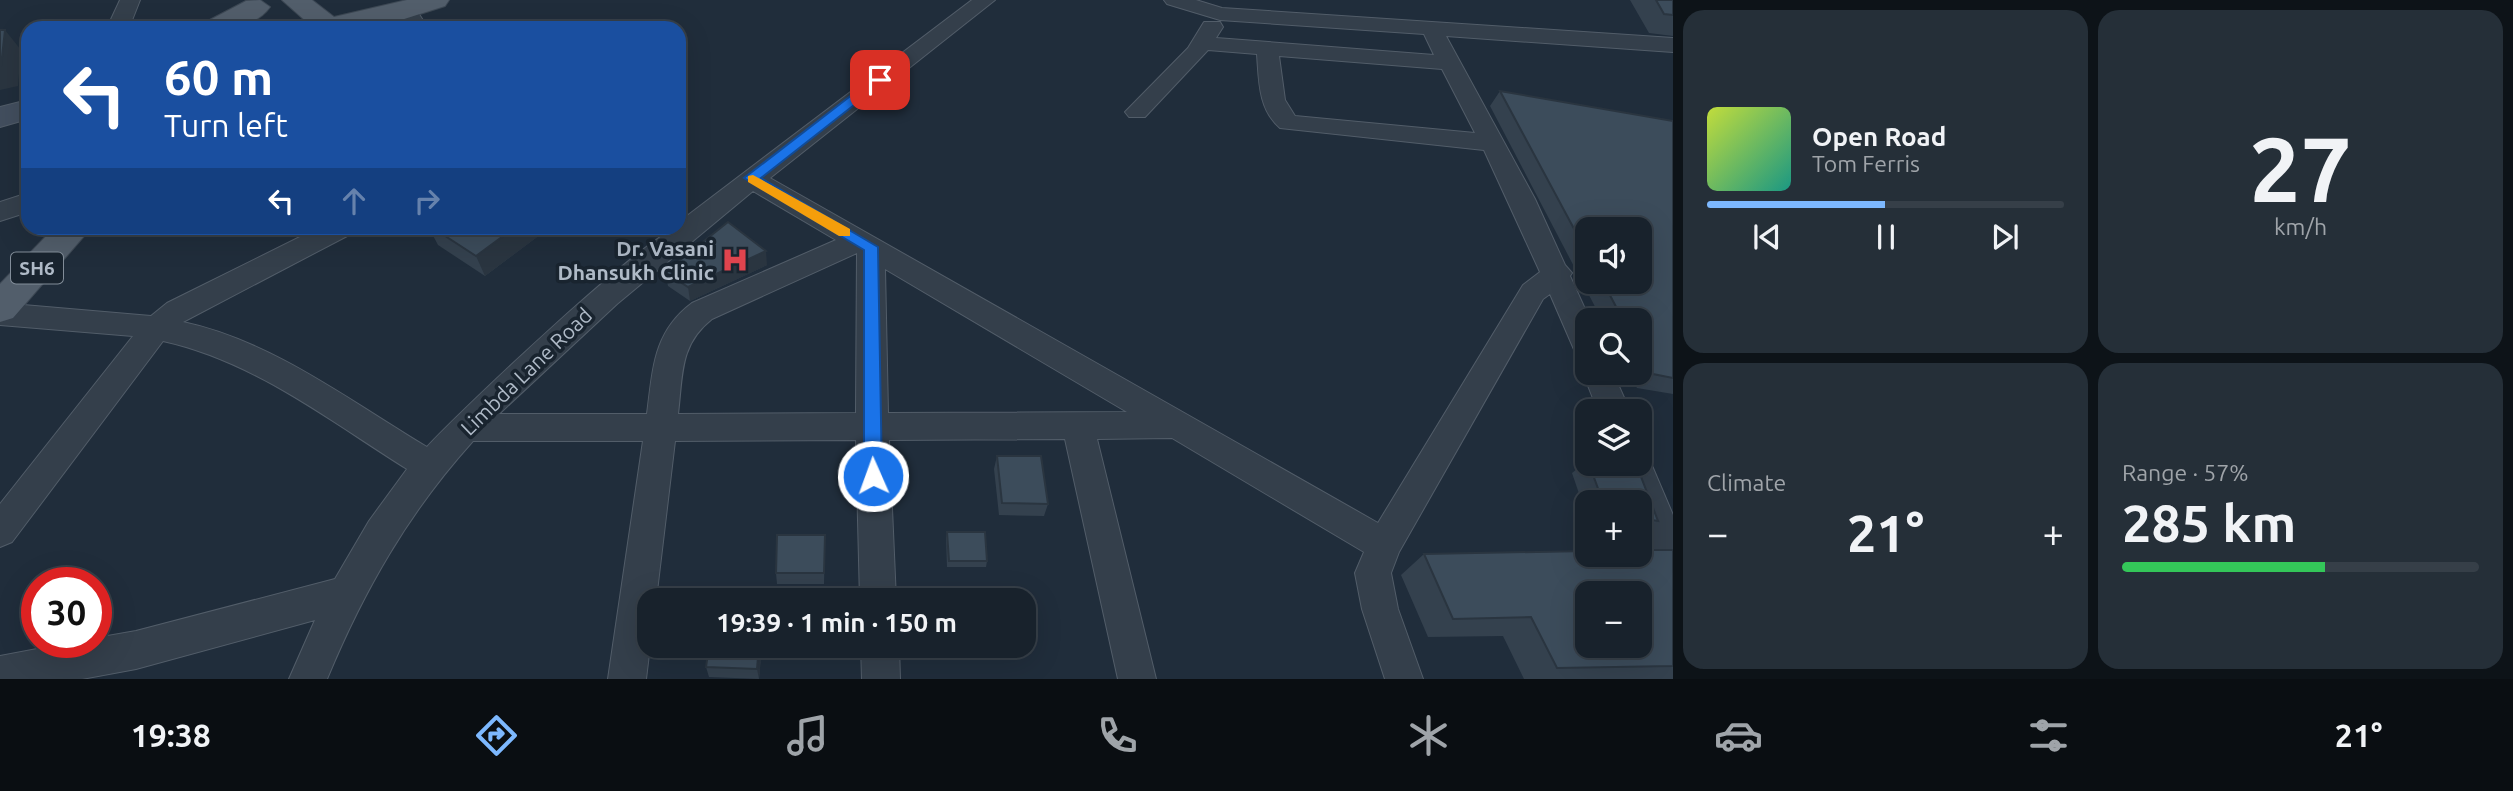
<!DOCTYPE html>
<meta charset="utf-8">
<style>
:root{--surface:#18222c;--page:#252f38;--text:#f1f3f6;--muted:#9fa4a9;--line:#363f48;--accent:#7db8fe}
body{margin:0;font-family:Ubuntu,sans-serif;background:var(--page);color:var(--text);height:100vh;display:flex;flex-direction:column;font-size:26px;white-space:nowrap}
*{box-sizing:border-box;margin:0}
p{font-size:23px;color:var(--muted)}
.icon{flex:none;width:38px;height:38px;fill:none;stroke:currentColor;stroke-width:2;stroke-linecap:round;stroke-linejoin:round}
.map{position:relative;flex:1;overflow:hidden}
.panel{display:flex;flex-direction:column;gap:10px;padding:10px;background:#0d1318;width:840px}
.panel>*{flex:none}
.banner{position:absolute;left:21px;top:21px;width:665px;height:214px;border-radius:21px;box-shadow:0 7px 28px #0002,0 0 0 2px var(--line);background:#1a4fa0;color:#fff;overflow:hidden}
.buttons{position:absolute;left:1575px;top:217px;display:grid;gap:14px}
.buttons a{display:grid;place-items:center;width:77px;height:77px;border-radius:14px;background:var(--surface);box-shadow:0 7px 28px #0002,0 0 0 2px var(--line);font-size:35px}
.speed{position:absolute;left:21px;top:567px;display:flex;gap:14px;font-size:35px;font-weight:700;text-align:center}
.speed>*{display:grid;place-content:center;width:91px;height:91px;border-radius:50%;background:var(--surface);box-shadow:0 7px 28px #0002,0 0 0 2px var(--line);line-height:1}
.speed .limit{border:10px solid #d22;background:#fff;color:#111}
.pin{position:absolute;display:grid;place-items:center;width:60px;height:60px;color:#fff;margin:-30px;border-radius:14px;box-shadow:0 4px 10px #0006}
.me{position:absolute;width:77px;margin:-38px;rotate:358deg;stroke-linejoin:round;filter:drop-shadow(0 0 5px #0008)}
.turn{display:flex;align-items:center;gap:24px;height:147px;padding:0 28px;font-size:32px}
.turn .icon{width:91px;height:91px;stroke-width:2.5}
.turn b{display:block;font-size:49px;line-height:60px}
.lanes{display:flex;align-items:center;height:66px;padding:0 28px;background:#0003;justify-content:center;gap:35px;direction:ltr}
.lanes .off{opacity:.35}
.big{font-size:52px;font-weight:700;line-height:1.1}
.panel .tile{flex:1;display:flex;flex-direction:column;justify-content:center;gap:10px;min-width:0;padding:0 24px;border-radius:21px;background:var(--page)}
.panel .dial{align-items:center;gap:0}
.dial b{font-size:91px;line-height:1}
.song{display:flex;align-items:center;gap:21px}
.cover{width:84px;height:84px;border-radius:10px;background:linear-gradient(135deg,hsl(70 70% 55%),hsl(170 70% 35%))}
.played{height:7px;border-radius:4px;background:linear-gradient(90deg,var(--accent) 50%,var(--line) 50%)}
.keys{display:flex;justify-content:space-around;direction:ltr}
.heat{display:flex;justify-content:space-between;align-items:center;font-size:38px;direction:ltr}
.charge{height:10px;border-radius:5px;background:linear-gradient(90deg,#34c759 57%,var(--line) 0)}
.panel .tiles{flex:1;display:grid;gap:10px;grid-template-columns:repeat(2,1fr)}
.trip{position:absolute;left:637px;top:588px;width:399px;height:70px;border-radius:21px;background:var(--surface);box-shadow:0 7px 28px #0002,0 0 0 2px var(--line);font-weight:700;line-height:70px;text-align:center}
.dock{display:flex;height:112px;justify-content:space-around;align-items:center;background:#0a0e12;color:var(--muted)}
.dock .icon{width:49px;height:49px}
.dock .current{color:var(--accent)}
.dock b{font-size:32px;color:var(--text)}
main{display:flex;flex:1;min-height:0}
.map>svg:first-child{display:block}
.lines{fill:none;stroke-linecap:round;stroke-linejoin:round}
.street-casing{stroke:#525d69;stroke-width:2}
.secondary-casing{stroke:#525d69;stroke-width:2}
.primary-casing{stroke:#3d4854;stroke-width:2}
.street{fill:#343f4b;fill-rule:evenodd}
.secondary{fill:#424e5e;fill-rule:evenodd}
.primary{fill:#525e6b;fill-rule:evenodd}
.wall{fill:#34414e;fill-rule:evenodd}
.shaded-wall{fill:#2a3540}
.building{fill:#3c4c5b;stroke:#2a3540;stroke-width:2;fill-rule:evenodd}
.route{fill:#1a73e8;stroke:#114b97;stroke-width:2}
.slow{fill:#f59e0b}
.labels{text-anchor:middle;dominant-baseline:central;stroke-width:7;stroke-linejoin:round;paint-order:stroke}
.shield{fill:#19242f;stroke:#828d99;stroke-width:2}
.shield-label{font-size:19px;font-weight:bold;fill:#afbac7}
.poi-label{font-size:21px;font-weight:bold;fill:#afbac7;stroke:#19242f;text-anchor:end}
.street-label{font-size:21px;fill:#afbac7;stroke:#19242f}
</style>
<main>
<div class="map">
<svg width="1673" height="679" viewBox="0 0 1673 679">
<rect width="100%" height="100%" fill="#202d3b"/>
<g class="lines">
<defs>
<path id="street" d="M 120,0 L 140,0 L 129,28 L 107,28 Z
M 972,0 L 995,0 L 770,178 L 1378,523 L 1523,285 L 1540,272 L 1484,150 L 1280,128 C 1258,109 1259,80 1257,54 L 1208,50 L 1145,117 L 1129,117 L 1125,112 L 1188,48 L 1204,22 L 1220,22 L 1223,27 L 1216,38 L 1434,55 L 1424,34 L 1220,20 L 1167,4 L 1164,0 L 1196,0 L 1222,8 L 1673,38 L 1673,52 L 1446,36 L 1535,199 L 1565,265 L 1572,273 L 1570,276 L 1590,320 L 1587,320 L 1587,358 L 1576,354 L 1550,294 L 1543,299 L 1399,552 L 1391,573 L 1398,609 L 1423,679 L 1385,679 L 1362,609 L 1355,573 L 1364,552 L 1172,438 L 1097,439 L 1156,679 L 1118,679 L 1065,439 L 889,440 L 896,600 L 860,600 L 856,440 L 675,441 L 656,600 L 649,600 L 650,646 L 646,679 L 608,679 L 643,441 L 473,441 C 408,513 364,590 327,679 L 289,679 L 315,620 L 136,669 L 82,679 L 0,679 L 0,656 L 74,642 L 96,642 L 96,638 L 136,631 L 335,579 L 369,521 L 407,469 C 330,421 254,361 163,341 L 12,542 L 0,547 L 0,504 L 133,336 L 0,325 L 0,303 L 151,316 L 167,303 L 318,228 L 353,228 L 349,235 L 183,322 C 272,341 350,401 427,447 C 455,416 653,228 679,228 L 679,222 ZM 1279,56 L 1442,69 L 1475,133 L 1295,116 L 1285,100 ZM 753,191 L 836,240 L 692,303 C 653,332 653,369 647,414 L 499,414 L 617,304 ZM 857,253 L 856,413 L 678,414 C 683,375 679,345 712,319 ZM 885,269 L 1127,412 L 888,413 Z
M 406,3 L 413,5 L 428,28 L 406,28 L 396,9 Z
M 28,193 L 28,212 L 0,221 L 0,202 Z
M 1587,364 L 1587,373 L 1613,373 L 1630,411 L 1598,411 L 1583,373 Z
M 1640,451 L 1647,454 L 1673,515 L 1673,573 L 1660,569 L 1640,518 L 1640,502 L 1634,502 L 1618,464 L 1640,464 Z
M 861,646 L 899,646 L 900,679 L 862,679 Z"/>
<path id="secondary" d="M 28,100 L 28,119 L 0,127 L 0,107 Z"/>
<path id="primary" d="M 260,0 L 270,7 C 254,29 226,28 202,28 L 206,22 L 246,1 Z
M 282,0 L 312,0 L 334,17 L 407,0 L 449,0 L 445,6 L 376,28 L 304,28 L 308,23 Z
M 54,228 L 91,228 L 13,318 L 0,322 L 0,284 Z"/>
</defs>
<use href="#street" class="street-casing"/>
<use href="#secondary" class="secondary-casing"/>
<use href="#primary" class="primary-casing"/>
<use href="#street" class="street"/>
<use href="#secondary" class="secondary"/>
<use href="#primary" class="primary"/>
</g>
<path class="wall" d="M 1630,0 L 1673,0 L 1673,36 L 1649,33 Z
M 1500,91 L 1673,121 L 1673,394 L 1637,388 L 1629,373 L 1640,373 L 1640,320 L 1602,320 L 1490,106 ZM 1587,229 L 1640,282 L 1587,282 Z
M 429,228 L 538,228 L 541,234 L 485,276 L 438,245 Z
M 767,265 L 690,301 L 668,286 L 665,272 Z
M 997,456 L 1048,504 L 1044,516 L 999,515 L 994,469 Z
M 1587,461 L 1587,464 L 1608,464 L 1658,521 L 1640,533 L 1640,502 L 1587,502 L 1587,517 L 1572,473 Z
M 947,532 L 987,561 L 986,567 L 947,567 L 946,538 Z
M 825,535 L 824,584 L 777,584 L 776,573 Z
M 1673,550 L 1673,679 L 1524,679 L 1503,636 L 1428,637 L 1401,575 L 1424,554 Z
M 709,646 L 762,646 L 759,679 L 709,677 L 706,667 Z"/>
<path class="shaded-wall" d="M 5,30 L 21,50 L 18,86 L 0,90 L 0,66 Z
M 514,228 L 538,228 L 541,234 L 485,276 L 476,256 Z
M 766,251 L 767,265 L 690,301 L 688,287 Z
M 759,646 L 762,646 L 759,679 L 757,669 Z"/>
<path class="building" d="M 1656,0 L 1673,0 L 1673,15 L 1664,14 Z
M 0,30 L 5,30 L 1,66 L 0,66 Z
M 1500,91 L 1673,121 L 1673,378 L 1653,374 L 1640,350 L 1640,320 L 1623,320 L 1603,282 L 1640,282 L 1640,229 L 1587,229 L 1587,253 Z
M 728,222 L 766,251 L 688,287 L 665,272 Z
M 433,228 L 514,228 L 476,256 Z
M 997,456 L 1041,456 L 1048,504 L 1002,503 Z
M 1589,464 L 1608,464 L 1638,469 L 1658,521 L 1640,518 L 1640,502 L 1603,502 Z
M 947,532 L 985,532 L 987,561 L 949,561 Z
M 777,535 L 825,535 L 824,573 L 776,573 Z
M 1640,550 L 1673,550 L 1673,666 L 1557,668 L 1531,617 L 1453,619 L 1424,554 L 1587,551 L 1587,555 L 1640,555 ZM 1587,593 L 1640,593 L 1640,646 L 1587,646 Z
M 709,646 L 759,646 L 757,669 L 706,667 Z"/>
<path class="route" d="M 875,77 L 886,80 L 761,178 L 878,247 L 882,476 L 873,484 L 864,476 L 864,250 L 744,178 Z"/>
<path class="slow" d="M 753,175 L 850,229 L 850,236 L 839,236 L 748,182 L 748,176 Z"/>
<defs>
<symbol id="hospital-bare" viewBox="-9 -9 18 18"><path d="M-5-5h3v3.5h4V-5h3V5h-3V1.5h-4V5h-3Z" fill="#e0444e" stroke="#19242f" stroke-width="2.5" paint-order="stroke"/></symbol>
</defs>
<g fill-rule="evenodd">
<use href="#hospital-bare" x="716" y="241" width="38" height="38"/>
</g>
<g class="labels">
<rect class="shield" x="11" y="252.5" width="52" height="31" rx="5"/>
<g class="shield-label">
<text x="37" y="268">SH6</text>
</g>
<g class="poi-label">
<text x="714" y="248">Dr. Vasani<tspan x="714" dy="24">Dhansukh Clinic</tspan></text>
</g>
<g class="street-label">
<text transform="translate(526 371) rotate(-44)">Limbda Lane Road</text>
</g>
</g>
</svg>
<div class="buttons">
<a><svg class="icon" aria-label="sound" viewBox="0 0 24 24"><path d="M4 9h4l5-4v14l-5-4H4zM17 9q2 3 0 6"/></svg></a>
<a><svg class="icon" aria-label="search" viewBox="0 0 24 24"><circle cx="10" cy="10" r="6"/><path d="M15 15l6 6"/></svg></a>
<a><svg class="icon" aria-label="layers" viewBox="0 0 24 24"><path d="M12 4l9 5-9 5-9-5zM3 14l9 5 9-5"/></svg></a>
<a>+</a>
<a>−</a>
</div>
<div class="speed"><div class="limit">30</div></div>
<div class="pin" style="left:880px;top:80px;background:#d93025"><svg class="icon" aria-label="arrive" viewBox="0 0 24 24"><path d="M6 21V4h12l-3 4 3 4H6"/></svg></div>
<svg class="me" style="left:873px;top:476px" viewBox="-20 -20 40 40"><circle r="17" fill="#1a73e8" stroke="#fff" stroke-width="3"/><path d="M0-11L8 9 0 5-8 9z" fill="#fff"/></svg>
<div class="trip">19:39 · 1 min · 150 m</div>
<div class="banner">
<div class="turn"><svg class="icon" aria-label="left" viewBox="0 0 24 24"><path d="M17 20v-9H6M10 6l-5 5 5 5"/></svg><div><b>60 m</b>Turn left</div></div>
<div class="lanes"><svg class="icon" aria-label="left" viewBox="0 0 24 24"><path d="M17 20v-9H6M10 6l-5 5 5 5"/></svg><svg class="icon off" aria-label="ahead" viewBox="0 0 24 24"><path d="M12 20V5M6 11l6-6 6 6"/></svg><svg class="icon off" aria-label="right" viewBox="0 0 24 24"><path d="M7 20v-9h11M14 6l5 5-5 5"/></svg></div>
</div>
</div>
<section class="panel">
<div class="tiles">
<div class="tile">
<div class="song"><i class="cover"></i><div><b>Open Road</b><p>Tom Ferris</p></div></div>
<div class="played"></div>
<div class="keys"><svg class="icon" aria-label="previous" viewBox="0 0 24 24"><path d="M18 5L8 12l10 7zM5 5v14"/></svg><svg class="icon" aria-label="pause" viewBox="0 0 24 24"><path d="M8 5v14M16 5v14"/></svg><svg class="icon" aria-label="next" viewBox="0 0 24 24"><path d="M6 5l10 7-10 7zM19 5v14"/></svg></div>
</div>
<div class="tile dial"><b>27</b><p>km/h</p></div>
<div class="tile"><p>Climate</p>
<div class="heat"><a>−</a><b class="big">21°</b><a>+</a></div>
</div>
<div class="tile"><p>Range · 57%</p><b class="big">285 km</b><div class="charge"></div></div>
</div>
</section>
</main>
<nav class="dock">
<b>19:38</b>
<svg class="icon current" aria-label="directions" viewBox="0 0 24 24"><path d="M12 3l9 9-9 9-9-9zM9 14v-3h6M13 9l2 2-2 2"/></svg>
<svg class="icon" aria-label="music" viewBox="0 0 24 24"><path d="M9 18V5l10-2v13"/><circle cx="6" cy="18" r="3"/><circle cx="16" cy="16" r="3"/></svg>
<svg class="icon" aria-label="phone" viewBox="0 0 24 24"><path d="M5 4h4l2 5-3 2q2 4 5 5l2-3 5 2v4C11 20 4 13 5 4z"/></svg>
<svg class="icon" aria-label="climate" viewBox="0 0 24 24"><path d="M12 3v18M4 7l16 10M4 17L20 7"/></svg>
<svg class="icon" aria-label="car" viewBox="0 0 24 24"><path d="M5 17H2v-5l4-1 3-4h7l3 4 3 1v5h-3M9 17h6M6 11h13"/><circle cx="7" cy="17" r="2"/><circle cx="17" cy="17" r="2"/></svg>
<svg class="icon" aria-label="filters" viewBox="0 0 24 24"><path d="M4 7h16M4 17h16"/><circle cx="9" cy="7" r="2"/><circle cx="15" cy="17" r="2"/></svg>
<b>21°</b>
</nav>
